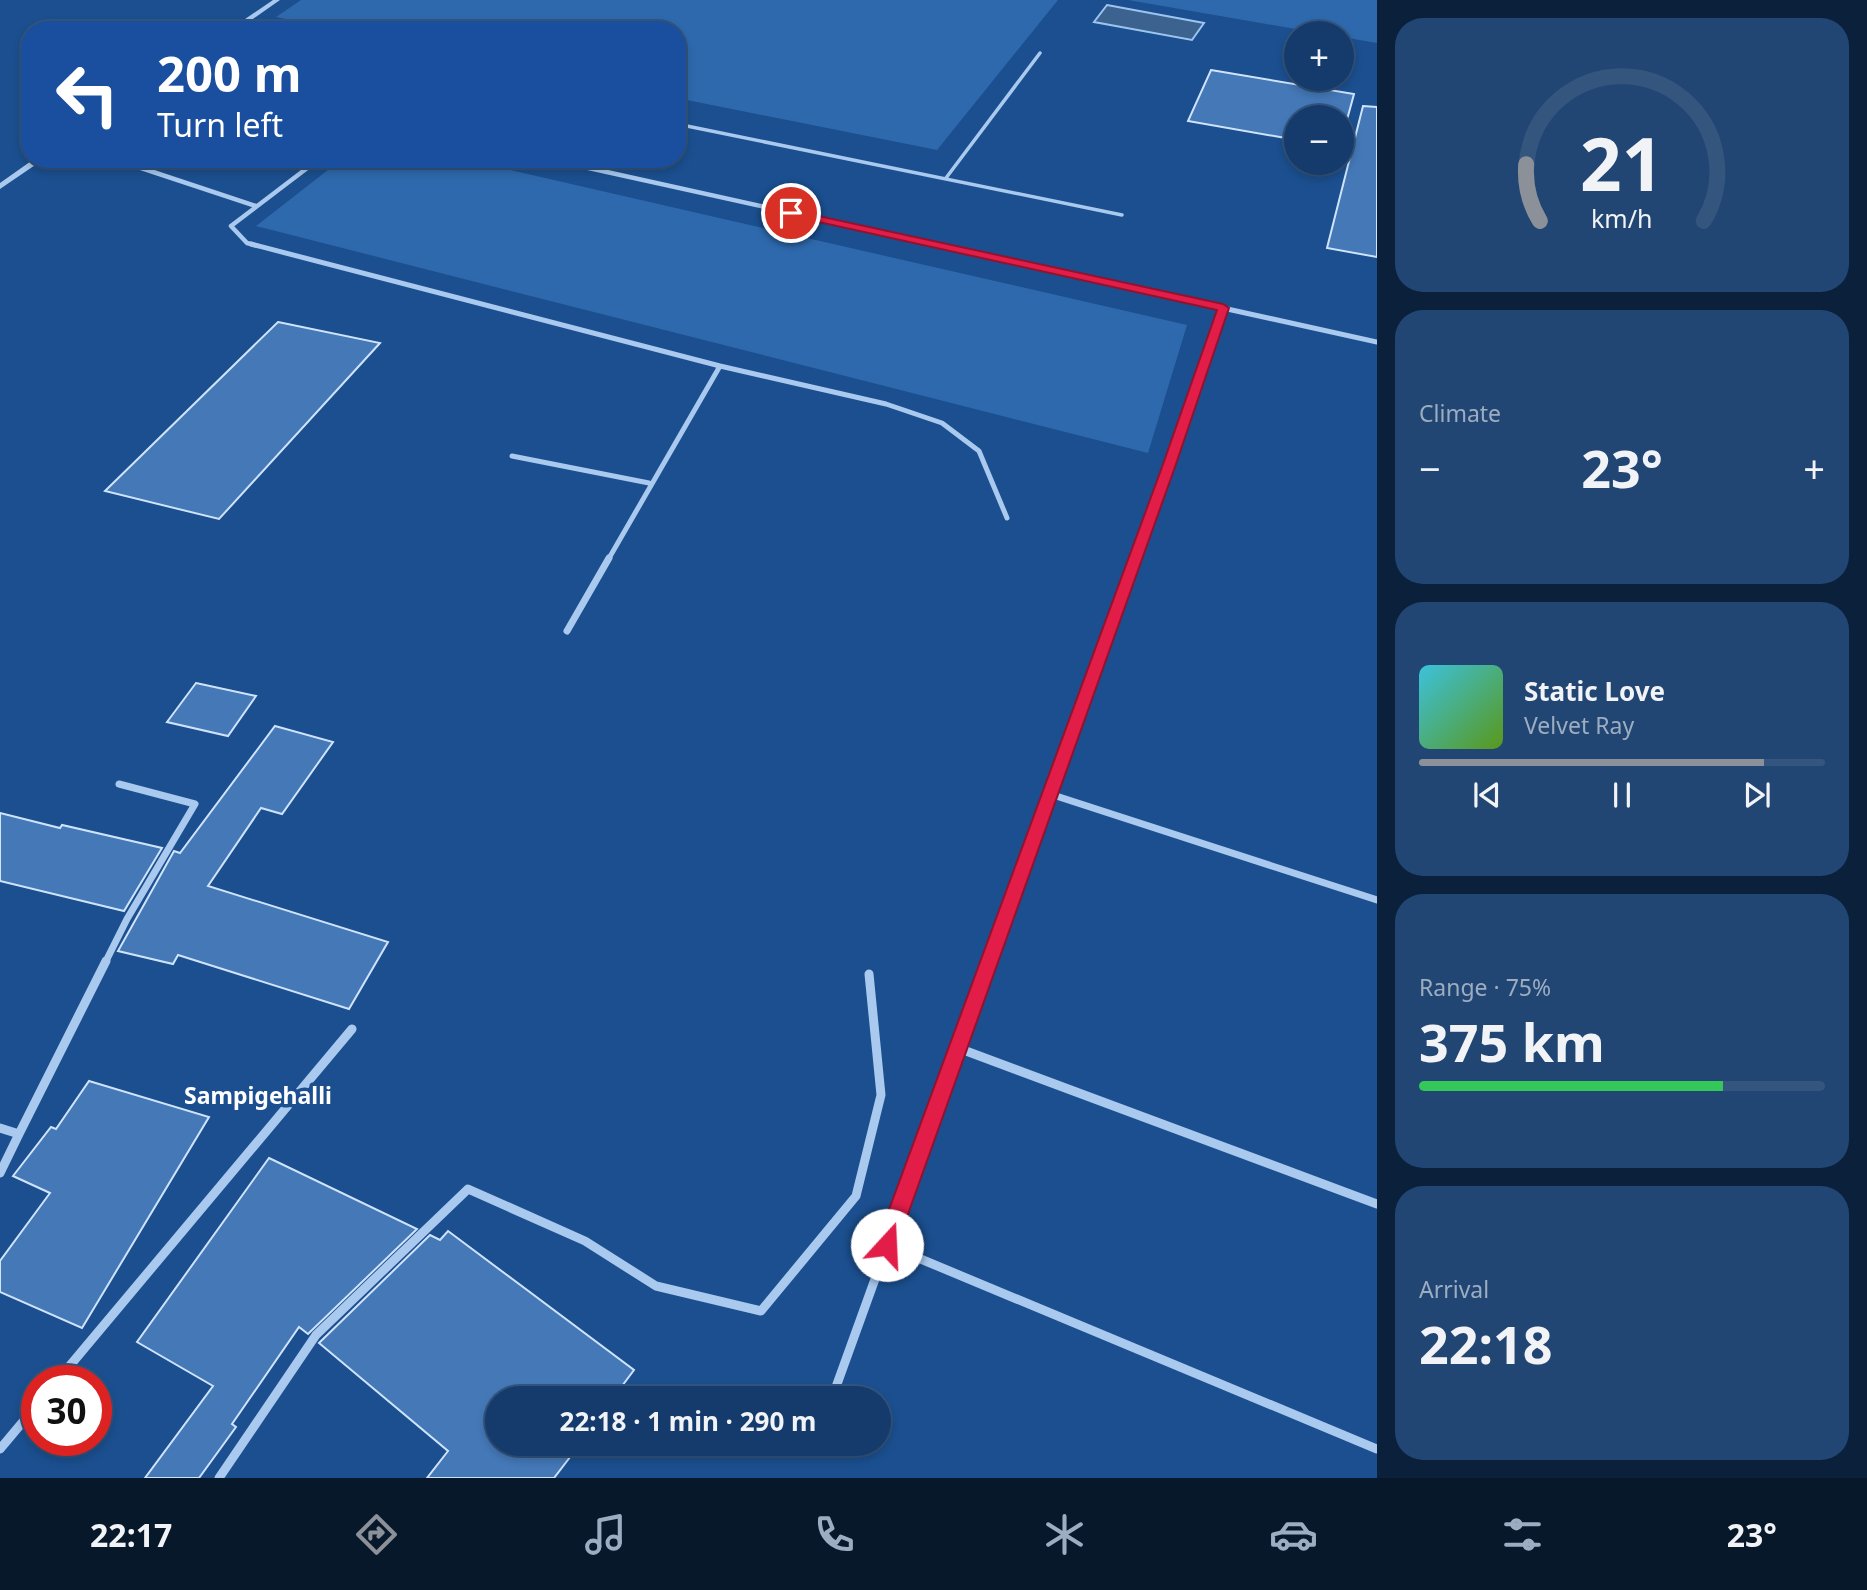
<!DOCTYPE html>
<meta charset="utf-8">
<style>
:root{--surface:#143b6b;--page:#214673;--text:#f1f3f6;--muted:#9dadc1;--line:#33557e;--accent:#8c9099}
body{margin:0;font-family:"Noto Sans",sans-serif;background:var(--page);color:var(--text);height:100vh;display:flex;flex-direction:column;font-size:26px;white-space:nowrap}
*{box-sizing:border-box;margin:0}
p{font-size:23px;color:var(--muted)}
.icon{flex:none;width:38px;height:38px;fill:none;stroke:currentColor;stroke-width:2;stroke-linecap:round;stroke-linejoin:round}
.map{position:relative;flex:1;overflow:hidden}
.sheet{display:flex;flex-direction:column;gap:18px;padding:18px;background:#0b203b;width:490px}
.sheet>*{flex:none}
.guide{position:absolute;left:21px;top:21px;width:665px;height:147px;border-radius:28px;box-shadow:0 4px 10px #0003,0 0 0 2px var(--line);background:#1a4fa0;color:#fff;overflow:hidden}
.tools{position:absolute;left:1284px;top:21px;display:grid;gap:14px}
.tools a{display:grid;place-items:center;width:70px;height:70px;border-radius:50%;background:var(--surface);box-shadow:0 4px 10px #0003,0 0 0 2px var(--line);font-size:35px}
.speed{position:absolute;left:21px;top:1365px;display:flex;gap:14px;font-size:35px;font-weight:700;text-align:center}
.speed>*{display:grid;place-content:center;width:91px;height:91px;border-radius:50%;background:var(--surface);box-shadow:0 4px 10px #0003,0 0 0 2px var(--line);line-height:1}
.speed .limit{border:10px solid #d22;background:#fff;color:#111}
.pin{position:absolute;display:grid;place-items:center;width:60px;height:60px;color:#fff;margin:-30px;border:4px solid #fff;border-radius:50%;box-shadow:0 2px 7px #0007}
.me{position:absolute;width:77px;margin:-38px;rotate:20deg;stroke-linejoin:round;filter:drop-shadow(0 0 5px #0008)}
.turn{display:flex;align-items:center;gap:24px;height:147px;padding:0 21px;font-size:32px}
.turn .icon{width:91px;height:91px;stroke-width:2.5}
.turn b{display:block;font-size:49px;line-height:60px}
.big{font-size:52px;font-weight:700;line-height:1.1}
.sheet .widget{flex:1;display:flex;flex-direction:column;justify-content:center;gap:10px;min-width:0;padding:0 24px;border-radius:28px;background:var(--page)}
.sheet .dial{align-items:center;gap:0}
.dial svg{height:182px;overflow:visible;fill:none;stroke:var(--line);stroke-width:7;stroke-linecap:round;text-anchor:middle}
.dial text{fill:var(--text);stroke:none}
.song{display:flex;align-items:center;gap:21px}
.cover{width:84px;height:84px;border-radius:10px;background:linear-gradient(135deg,hsl(190 70% 55%),hsl(90 70% 35%))}
.played{height:7px;border-radius:4px;background:linear-gradient(90deg,var(--accent) 85%,var(--line) 85%)}
.keys{display:flex;justify-content:space-around;direction:ltr}
.heat{display:flex;justify-content:space-between;align-items:center;font-size:38px;direction:ltr}
.charge{height:10px;border-radius:5px;background:linear-gradient(90deg,#34c759 75%,var(--line) 0)}
.trip{position:absolute;left:485px;top:1386px;width:406px;height:70px;border-radius:35px;background:var(--surface);box-shadow:0 4px 10px #0003,0 0 0 2px var(--line);font-weight:700;line-height:70px;text-align:center}
.dock{display:flex;height:112px;justify-content:space-around;align-items:center;background:#08182b;color:var(--muted)}
.dock .icon{width:49px;height:49px}
.dock .current{color:var(--accent)}
.dock b{font-size:32px;color:var(--text)}
main{display:flex;flex:1;min-height:0}
.map>svg:first-child{display:block}
.green{fill:#2e69ad}
.water{fill:#3c6290;stroke:#9cc4f0;stroke-width:2}
.building{fill:#4478b7;stroke:#cfe3fa;stroke-width:2}
.lines{fill:none;stroke-linecap:round;stroke-linejoin:round}
.service{stroke:#a9c9ee;stroke-width:3.5}
.minor-far3{stroke:#a9c9ee;stroke-width:4.5}
.minor-far2{stroke:#a9c9ee;stroke-width:5}
.minor-far1{stroke:#a9c9ee;stroke-width:7}
.minor{stroke:#a9c9ee;stroke-width:9}
.tertiary{fill:#a9c9ee;fill-rule:evenodd}
.route{fill:#e11d48;stroke:#92132f;stroke-width:2}
.labels{text-anchor:middle;dominant-baseline:central;stroke-width:7;stroke-linejoin:round;paint-order:stroke}
.near-neighbourhood-label{font-size:23px;font-weight:bold;fill:#fff;stroke:#1b4f8f}
</style>
<main>
<div class="map">
<svg width="1377" height="1478" viewBox="0 0 1377 1478">
<rect width="100%" height="100%" fill="#1b4f8f"/>
<path class="green" d="M 301,0 L 1058,0 L 937,150 L 677,98 L 677,30 L 338,30 L 276,17 Z
M 1128,0 L 1377,0 L 1377,43 L 1342,37 L 1342,33 L 1319,33 Z
M 342,159 L 462,159 L 1187,325 L 1148,453 L 256,226 Z"/>
<path class="water" d="M 1107,5 L 1204,23 L 1192,40 L 1094,22 Z"/>
<path class="building" d="M 1211,70 L 1354,94 L 1342,138 L 1342,117 L 1297,117 L 1297,140 L 1188,121 Z
M 1363,106 L 1377,107 L 1377,257 L 1327,248 Z
M 278,322 L 380,343 L 219,519 L 105,491 Z
M 196,683 L 256,696 L 228,736 L 167,722 Z
M 275,726 L 333,742 L 282,814 L 261,808 L 208,886 L 388,942 L 349,1009 L 178,955 L 173,964 L 118,951 L 174,851 L 180,853 Z
M 0,813 L 60,828 L 62,825 L 162,848 L 124,911 L 0,881 Z
M 89,1081 L 209,1117 L 82,1328 L 0,1292 L 0,1261 L 50,1193 L 13,1176 L 51,1127 L 56,1129 Z
M 269,1158 L 417,1229 L 308,1334 L 299,1327 L 232,1424 L 236,1427 L 199,1478 L 145,1478 L 213,1386 L 137,1342 Z
M 448,1231 L 634,1370 L 613,1398 L 497,1398 L 497,1444 L 580,1444 L 554,1478 L 427,1478 L 448,1451 L 319,1343 L 430,1235 L 440,1240 Z"/>
<g class="lines">
<path class="service" d="M 677,124 L 1122,215
M 946,178 L 1040,53"/>
<path class="minor-far3" d="M 114,159 L 256,206
M 548,159 L 941,246
M 258,246 L 247,243 L 231,226 L 319,159"/>
<path class="minor-far2" d="M 251,244 L 720,366 L 886,404 L 942,423 L 979,451 L 1007,518
M 933,244 L 1377,342
M 512,456 L 649,483
M 608,560 L 720,366
M 1135,560 L 1223,308"/>
<path class="minor-far1" d="M 567,631 L 609,558
M 1050,794 L 1377,900
M 105,963 L 127,919 L 195,804 L 119,784
M 990,963 L 1136,558"/>
<path class="minor" d="M 958,1048 L 1377,1204
M 0,1128 L 19,1134 L 0,1173
M 19,1134 L 106,961
M 887,1245 L 1377,1449
M 57,1381 L 352,1029
M 832,1398 L 990,961
M 0,1449 L 37,1405
M 219,1478 L 316,1335 L 468,1189 L 585,1241 L 656,1286 L 761,1311 L 856,1196 L 881,1095 L 869,974"/>
<path class="tertiary" d="M 273,0 L 280,0 L 237,30 L 229,30 Z
M 34,159 L 44,159 L 0,189 L 0,183 Z"/>
</g>
<path class="route" d="M 791,210 L 1223,304 L 1229,308 L 1175,467 L 897,1245 L 894,1252 L 887,1255 L 879,1252 L 876,1245 L 1162,467 L 1217,310 L 787,215 L 787,211 Z"/>
<g class="labels">
<g class="near-neighbourhood-label">
<text x="258" y="1095">Sampigehalli</text>
</g>
</g>
</svg>
<div class="tools">
<a>+</a>
<a>−</a>
</div>
<div class="speed"><div class="limit">30</div></div>
<div class="pin" style="left:791px;top:213px;background:#d93025"><svg class="icon" aria-label="arrive" viewBox="0 0 24 24"><path d="M6 21V4h12l-3 4 3 4H6"/></svg></div>
<svg class="me" style="left:887px;top:1245px" viewBox="-20 -20 40 40"><circle r="19" fill="#fff"/><path d="M0-13L10 11 0 6-10 11z" fill="#e11d48"/></svg>
<div class="trip">22:18 · 1 min · 290 m</div>
<div class="guide">
<div class="turn"><svg class="icon" aria-label="left" viewBox="0 0 24 24"><path d="M17 20v-9H6M10 6l-5 5 5 5"/></svg><div><b>200 m</b>Turn left</div></div>
</div>
</div>
<section class="sheet">
<div class="widget dial"><svg viewBox="0 0 100 80">
<path d="M14 69A42 42 0 1 1 86 69"/>
<path d="M14 69A42 42 0 0 1 8 44" stroke="#8c9099"/>
<text x="50" y="56" font-size="32" font-weight="700">21</text>
<text x="50" y="72" font-size="11">km/h</text>
</svg></div>
<div class="widget"><p>Climate</p>
<div class="heat"><a>−</a><b class="big">23°</b><a>+</a></div>
</div>
<div class="widget">
<div class="song"><i class="cover"></i><div><b>Static Love</b><p>Velvet Ray</p></div></div>
<div class="played"></div>
<div class="keys"><svg class="icon" aria-label="previous" viewBox="0 0 24 24"><path d="M18 5L8 12l10 7zM5 5v14"/></svg><svg class="icon" aria-label="pause" viewBox="0 0 24 24"><path d="M8 5v14M16 5v14"/></svg><svg class="icon" aria-label="next" viewBox="0 0 24 24"><path d="M6 5l10 7-10 7zM19 5v14"/></svg></div>
</div>
<div class="widget"><p>Range · 75%</p><b class="big">375 km</b><div class="charge"></div></div>
<div class="widget"><p>Arrival</p><b class="big">22:18</b></div>
</section>
</main>
<nav class="dock">
<b>22:17</b>
<svg class="icon current" aria-label="directions" viewBox="0 0 24 24"><path d="M12 3l9 9-9 9-9-9zM9 14v-3h6M13 9l2 2-2 2"/></svg>
<svg class="icon" aria-label="music" viewBox="0 0 24 24"><path d="M9 18V5l10-2v13"/><circle cx="6" cy="18" r="3"/><circle cx="16" cy="16" r="3"/></svg>
<svg class="icon" aria-label="phone" viewBox="0 0 24 24"><path d="M5 4h4l2 5-3 2q2 4 5 5l2-3 5 2v4C11 20 4 13 5 4z"/></svg>
<svg class="icon" aria-label="climate" viewBox="0 0 24 24"><path d="M12 3v18M4 7l16 10M4 17L20 7"/></svg>
<svg class="icon" aria-label="car" viewBox="0 0 24 24"><path d="M5 17H2v-5l4-1 3-4h7l3 4 3 1v5h-3M9 17h6M6 11h13"/><circle cx="7" cy="17" r="2"/><circle cx="17" cy="17" r="2"/></svg>
<svg class="icon" aria-label="filters" viewBox="0 0 24 24"><path d="M4 7h16M4 17h16"/><circle cx="9" cy="7" r="2"/><circle cx="15" cy="17" r="2"/></svg>
<b>23°</b>
</nav>
